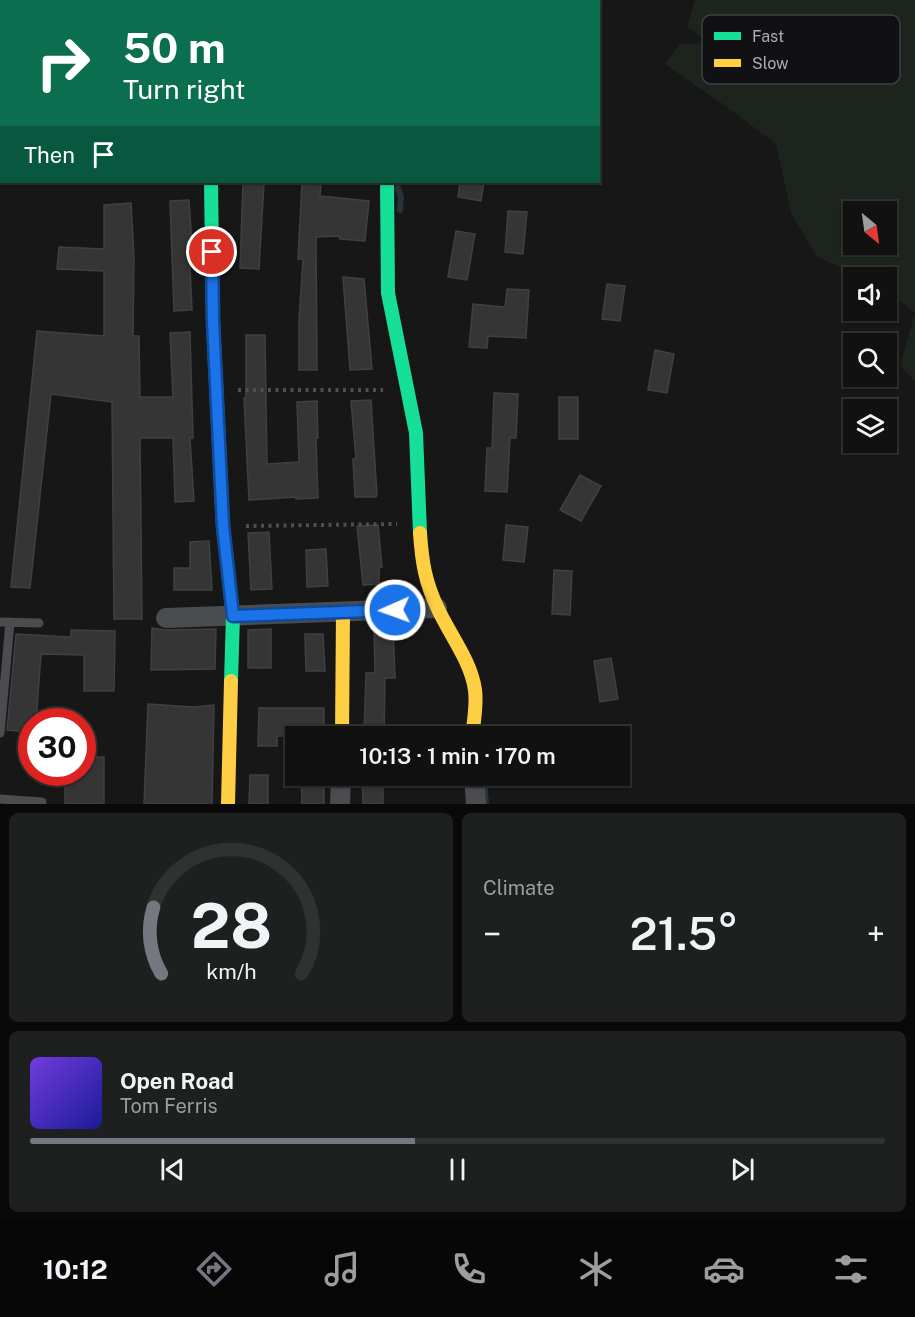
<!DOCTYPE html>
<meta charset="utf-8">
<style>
:root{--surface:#111;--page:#1e1f1f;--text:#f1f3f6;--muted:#9c9d9f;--line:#303131;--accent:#757880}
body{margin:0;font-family:"Public Sans",sans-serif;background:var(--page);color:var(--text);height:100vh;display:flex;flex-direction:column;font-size:22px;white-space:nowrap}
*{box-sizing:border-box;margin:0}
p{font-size:20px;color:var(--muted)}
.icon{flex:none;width:33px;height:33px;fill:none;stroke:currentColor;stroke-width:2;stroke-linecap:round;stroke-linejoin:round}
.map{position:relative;height:804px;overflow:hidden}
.sheet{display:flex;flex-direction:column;gap:9px;padding:9px;background:#090909;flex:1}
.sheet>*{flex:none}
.top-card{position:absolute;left:0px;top:0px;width:600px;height:183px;box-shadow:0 2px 4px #0004,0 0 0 2px var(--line);background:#0b6e4f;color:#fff;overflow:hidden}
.needle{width:39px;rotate:151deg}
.buttons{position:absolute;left:843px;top:201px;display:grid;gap:12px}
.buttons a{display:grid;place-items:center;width:54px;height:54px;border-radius:0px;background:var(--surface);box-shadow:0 2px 4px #0004,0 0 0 2px var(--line);font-size:30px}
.speed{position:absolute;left:18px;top:708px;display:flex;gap:12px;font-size:30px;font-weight:700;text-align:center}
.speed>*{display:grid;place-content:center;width:78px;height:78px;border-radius:50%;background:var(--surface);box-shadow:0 2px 4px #0004,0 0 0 2px var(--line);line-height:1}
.speed .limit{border:9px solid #d22;background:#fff;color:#111}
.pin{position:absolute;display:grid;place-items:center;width:51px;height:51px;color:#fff;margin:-26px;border:3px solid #fff;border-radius:50%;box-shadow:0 2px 6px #0007}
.me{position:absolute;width:66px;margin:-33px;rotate:268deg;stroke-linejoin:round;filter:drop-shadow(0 0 4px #0008)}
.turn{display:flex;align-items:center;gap:21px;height:126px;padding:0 24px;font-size:27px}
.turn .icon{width:78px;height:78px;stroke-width:2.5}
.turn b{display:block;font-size:42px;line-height:51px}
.then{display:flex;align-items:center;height:57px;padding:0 24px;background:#0003;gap:12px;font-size:22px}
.big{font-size:45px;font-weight:600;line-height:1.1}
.sheet .card{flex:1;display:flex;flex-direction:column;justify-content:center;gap:9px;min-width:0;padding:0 21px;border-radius:9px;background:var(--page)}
.sheet .dial{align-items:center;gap:0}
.dial svg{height:156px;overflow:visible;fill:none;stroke:var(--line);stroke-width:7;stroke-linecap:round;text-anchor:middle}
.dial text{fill:var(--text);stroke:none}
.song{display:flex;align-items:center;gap:18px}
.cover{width:72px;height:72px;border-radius:9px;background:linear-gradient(135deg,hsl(260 70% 55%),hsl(240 70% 35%))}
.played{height:6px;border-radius:3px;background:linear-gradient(90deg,var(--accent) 45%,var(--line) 45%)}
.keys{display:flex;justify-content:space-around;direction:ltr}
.heat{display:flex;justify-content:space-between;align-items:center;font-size:33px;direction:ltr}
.sheet .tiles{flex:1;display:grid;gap:9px;grid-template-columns:1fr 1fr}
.card:last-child{grid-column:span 2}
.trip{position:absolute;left:285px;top:726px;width:345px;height:60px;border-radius:0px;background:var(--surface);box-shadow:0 2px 4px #0004,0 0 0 2px var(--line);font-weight:600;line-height:60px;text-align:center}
.menu{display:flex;height:96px;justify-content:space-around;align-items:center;background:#070707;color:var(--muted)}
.menu .icon{width:42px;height:42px}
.menu .active{color:var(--accent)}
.menu b{font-size:27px;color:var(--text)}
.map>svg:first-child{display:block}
.green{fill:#1d241e;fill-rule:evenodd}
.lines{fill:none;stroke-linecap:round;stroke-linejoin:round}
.stream{stroke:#2a3239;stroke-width:6}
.building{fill:#353536;stroke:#3f4043;stroke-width:1.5}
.path{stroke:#4d4e52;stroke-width:4;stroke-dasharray:3 4.5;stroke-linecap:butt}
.lane{stroke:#4b4c50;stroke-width:9}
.street{stroke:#4b4c50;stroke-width:20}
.fast{stroke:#16e098;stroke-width:14}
.slow{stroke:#ffcf43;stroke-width:14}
.route-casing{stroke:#114b97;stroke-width:15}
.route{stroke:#1a73e8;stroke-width:10}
.key{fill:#111113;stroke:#3e4045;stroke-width:1.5}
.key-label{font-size:16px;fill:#a8adb8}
</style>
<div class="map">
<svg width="915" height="804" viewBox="0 0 915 804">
<rect width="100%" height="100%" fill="#171717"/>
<path class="green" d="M 695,0 L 915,0 L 915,381 L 900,366 L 915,313 L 887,290 L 886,278 L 863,277 L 817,257 L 791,213 L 776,144 L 724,105 L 665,64 L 680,44 L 710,43 L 687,27 ZM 803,20 L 820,21 L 823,32 L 764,40 ZM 854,212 L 886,212 L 886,244 L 854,244 Z"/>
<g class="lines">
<path class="stream" d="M 331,0 L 332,2
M 398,188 L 401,197 L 400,210
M 484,776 L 486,804"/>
</g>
<path class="building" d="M 243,182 L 264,183 L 259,269 L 240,268 Z
M 302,182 L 321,182 L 320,196 L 369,201 L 365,241 L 340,239 L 339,236 L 316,237 L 317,370 L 299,370 L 299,320 L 303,259 L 298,259 Z
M 460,182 L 484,182 L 481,201 L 458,197 Z
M 189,200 L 192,245 L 189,245 L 192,310 L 174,311 L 170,201 Z
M 131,203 L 134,256 L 133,336 L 139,336 L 140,397 L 173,397 L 170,333 L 190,332 L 193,438 L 190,438 L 194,501 L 175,502 L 173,438 L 140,438 L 142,619 L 114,619 L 112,402 L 51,394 L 30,588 L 11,587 L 37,331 L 104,336 L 104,271 L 57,269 L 59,247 L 104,249 L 104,205 Z
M 508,211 L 527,212 L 523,254 L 505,252 Z
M 456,231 L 475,234 L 467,280 L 448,277 Z
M 343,277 L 364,279 L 372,369 L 350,370 Z
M 607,284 L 625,286 L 620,321 L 602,319 Z
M 507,289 L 529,290 L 526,338 L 488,336 L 487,348 L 469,347 L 473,304 L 505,307 Z
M 246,335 L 265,335 L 267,464 L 299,462 L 297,402 L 317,401 L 318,438 L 316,438 L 318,498 L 296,499 L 296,497 L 249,500 L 244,398 L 246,398 Z
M 655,350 L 674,354 L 667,393 L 648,390 Z
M 494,393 L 518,394 L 516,438 L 510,438 L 507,492 L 485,491 L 487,448 L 492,448 Z
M 559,397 L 578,397 L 578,439 L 559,439 Z
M 371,400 L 377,495 L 376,497 L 355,497 L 353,459 L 356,459 L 351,401 Z
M 580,475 L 601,486 L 581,521 L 560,510 Z
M 378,525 L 382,567 L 379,568 L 379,584 L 363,585 L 357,526 Z
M 506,525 L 528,527 L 524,562 L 503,560 Z
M 269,532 L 272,589 L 251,590 L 248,533 Z
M 209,541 L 212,590 L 174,590 L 174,568 L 190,568 L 190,542 Z
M 326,549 L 328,586 L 307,587 L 306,550 Z
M 554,570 L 572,571 L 570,615 L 552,614 Z
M 393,623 L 395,678 L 385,678 L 384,736 L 364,736 L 366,673 L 375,673 L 374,624 Z
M 152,628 L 166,630 L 216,629 L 215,669 L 151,670 Z
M 271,629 L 271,668 L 248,668 L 248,630 Z
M 71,630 L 115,631 L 114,691 L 84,691 L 84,655 L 41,654 L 36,722 L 32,722 L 32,732 L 7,730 L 16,634 L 71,637 Z
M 305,634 L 323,634 L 325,671 L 306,671 Z
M 611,658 L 618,699 L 600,702 L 594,661 Z
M 148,704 L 194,707 L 214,705 L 212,804 L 144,804 Z
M 259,708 L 324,708 L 324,736 L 277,736 L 277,746 L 258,746 Z
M 82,757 L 104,757 L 104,804 L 65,804 L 65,772 L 82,772 Z
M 250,775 L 268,775 L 268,804 L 249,804 Z
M 301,776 L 324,776 L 324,804 L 302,804 Z
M 362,776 L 383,776 L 383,804 L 363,804 Z"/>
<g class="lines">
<path class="path" d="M 238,390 L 383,390
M 246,526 L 397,524"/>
<path class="lane" d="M 89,2 L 90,0
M 0,622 L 39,623
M 0,733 L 10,622
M 0,799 L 42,802"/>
<path class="street" d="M 320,0 L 321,2
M 0,69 L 2,70
M 166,618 L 437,608
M 474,776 L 476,804
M 340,804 L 341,776"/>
<path class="fast" d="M 0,20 L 2,13
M 211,182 L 213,322 L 223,526 L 233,616 L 231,681
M 387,182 L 388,293 L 416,433 L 420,533"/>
<path class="slow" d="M 420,533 C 422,562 425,582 438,609 C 450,635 471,661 475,690 C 477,705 474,721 472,736
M 342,736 L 343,612
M 228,804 L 231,681"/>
</g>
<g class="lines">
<defs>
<path id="route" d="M 212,252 L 213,322 L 223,526 L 233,616 L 395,610"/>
</defs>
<use href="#route" class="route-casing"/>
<use href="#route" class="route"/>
</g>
<rect x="702" y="15" width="198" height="69" rx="9" class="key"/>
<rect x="714" y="32" width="27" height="8" fill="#16e098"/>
<rect x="714" y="59" width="27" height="8" fill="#ffcf43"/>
<g class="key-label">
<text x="752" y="42">Fast</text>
<text x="752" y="69">Slow</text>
</g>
</svg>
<div class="buttons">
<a><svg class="needle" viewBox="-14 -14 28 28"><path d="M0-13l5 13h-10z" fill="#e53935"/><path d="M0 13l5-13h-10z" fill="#9c9d9f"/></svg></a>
<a><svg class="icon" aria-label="sound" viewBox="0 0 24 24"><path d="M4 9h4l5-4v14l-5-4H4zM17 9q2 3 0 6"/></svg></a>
<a><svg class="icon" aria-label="search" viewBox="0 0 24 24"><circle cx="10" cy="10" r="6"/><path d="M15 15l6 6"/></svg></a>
<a><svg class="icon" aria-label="layers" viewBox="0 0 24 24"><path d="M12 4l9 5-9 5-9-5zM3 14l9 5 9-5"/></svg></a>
</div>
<div class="speed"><div class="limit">30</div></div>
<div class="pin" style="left:212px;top:252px;background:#d93025"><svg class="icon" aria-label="arrive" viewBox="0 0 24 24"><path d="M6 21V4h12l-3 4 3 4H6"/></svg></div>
<svg class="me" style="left:395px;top:610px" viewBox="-20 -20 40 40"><circle r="17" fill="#1a73e8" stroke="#fff" stroke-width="3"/><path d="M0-11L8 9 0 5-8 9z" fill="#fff"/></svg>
<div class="trip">10:13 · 1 min · 170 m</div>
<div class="top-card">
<div class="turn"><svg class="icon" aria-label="right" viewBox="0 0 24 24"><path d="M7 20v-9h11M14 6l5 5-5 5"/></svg><div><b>50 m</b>Turn right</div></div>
<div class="then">Then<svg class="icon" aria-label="arrive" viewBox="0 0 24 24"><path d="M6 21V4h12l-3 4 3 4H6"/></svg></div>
</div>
</div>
<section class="sheet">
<div class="tiles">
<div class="card dial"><svg viewBox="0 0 100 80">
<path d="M14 69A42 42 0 1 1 86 69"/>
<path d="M14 69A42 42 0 0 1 10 35" stroke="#757880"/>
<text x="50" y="56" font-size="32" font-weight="700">28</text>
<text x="50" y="72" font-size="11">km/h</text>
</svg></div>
<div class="card"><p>Climate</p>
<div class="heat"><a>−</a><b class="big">21.5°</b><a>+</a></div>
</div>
<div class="card">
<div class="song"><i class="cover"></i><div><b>Open Road</b><p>Tom Ferris</p></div></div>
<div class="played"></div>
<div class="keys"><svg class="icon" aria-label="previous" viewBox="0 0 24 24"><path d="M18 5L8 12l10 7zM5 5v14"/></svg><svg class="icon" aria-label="pause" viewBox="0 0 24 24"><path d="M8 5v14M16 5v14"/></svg><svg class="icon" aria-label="next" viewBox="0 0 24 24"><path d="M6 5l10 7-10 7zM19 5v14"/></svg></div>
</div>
</div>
</section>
<nav class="menu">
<b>10:12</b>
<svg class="icon active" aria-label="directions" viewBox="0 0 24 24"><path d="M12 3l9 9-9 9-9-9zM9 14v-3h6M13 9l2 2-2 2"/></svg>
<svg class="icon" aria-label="music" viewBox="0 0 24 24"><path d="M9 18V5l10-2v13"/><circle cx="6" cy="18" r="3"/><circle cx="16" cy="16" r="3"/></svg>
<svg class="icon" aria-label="phone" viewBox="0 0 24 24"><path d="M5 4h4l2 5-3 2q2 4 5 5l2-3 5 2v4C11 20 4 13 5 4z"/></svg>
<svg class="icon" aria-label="climate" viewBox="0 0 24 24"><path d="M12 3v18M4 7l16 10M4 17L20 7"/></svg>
<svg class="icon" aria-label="car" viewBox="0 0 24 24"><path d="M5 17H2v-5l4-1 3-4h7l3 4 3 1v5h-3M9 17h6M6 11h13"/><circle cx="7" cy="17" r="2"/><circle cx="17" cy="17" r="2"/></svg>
<svg class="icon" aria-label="filters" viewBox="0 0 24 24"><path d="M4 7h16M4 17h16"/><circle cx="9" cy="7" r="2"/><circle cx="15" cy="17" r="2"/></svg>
</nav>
